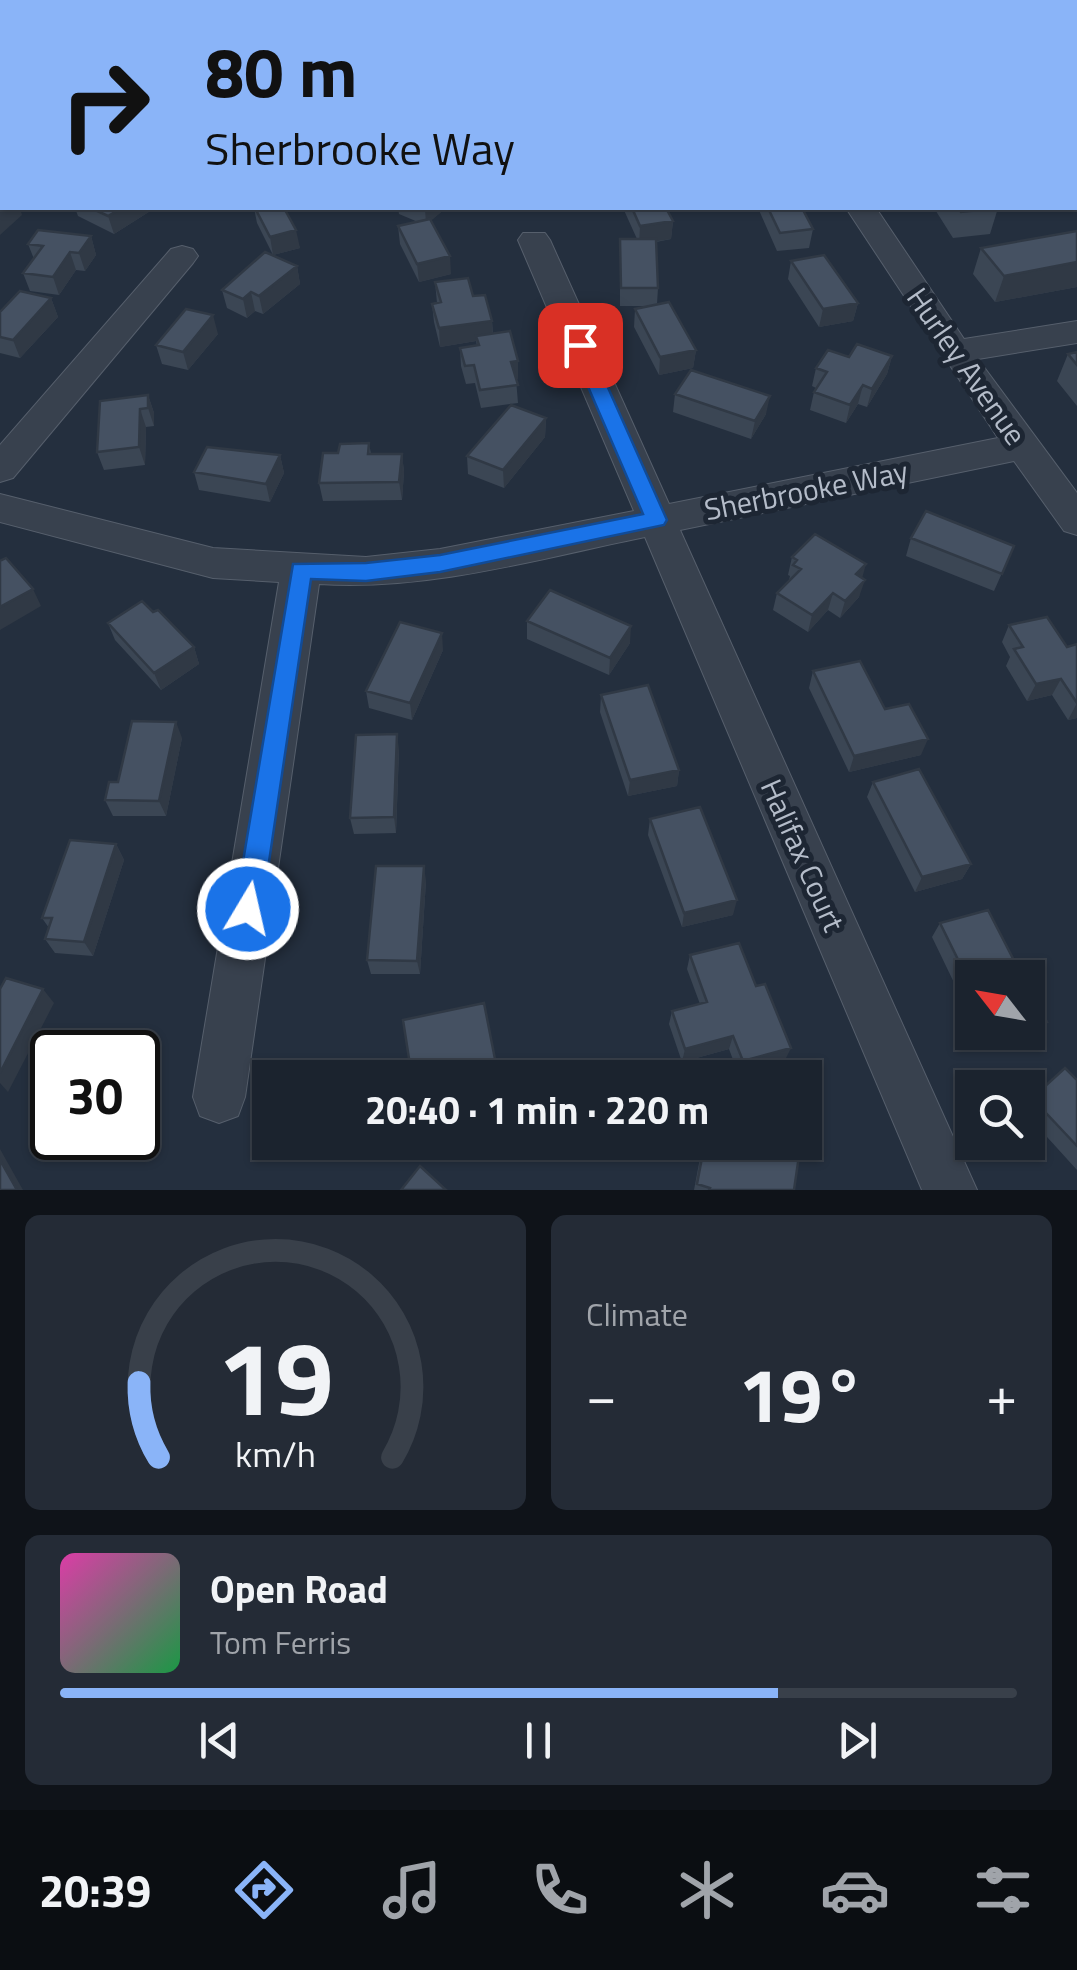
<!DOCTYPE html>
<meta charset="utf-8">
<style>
:root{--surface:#1b232e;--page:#242b36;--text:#f1f3f6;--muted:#a0a4aa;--line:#39404a;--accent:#8ab4f8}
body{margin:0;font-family:"Titillium Web",sans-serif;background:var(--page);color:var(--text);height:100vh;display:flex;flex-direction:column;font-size:38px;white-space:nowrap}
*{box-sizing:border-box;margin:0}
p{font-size:32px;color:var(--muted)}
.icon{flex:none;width:55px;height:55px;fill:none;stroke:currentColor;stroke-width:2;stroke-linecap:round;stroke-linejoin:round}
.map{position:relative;height:1190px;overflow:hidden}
.details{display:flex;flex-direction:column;gap:25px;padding:25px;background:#0f1319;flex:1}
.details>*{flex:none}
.guide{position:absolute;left:0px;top:0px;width:1078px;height:210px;box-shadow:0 2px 8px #0004,0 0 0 2px var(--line);background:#8ab4f8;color:#111;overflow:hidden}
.needle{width:65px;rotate:301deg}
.fabs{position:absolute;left:955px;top:960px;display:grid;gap:20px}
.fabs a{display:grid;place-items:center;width:90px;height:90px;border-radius:0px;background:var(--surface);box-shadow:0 2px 8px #0004,0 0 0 2px var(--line);font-size:50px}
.speed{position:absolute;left:30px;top:1030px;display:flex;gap:20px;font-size:50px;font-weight:700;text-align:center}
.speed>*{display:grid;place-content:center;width:130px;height:130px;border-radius:50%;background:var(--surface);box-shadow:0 2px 8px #0004,0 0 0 2px var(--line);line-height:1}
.speed .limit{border:5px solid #111;border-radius:15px;background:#fff;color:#111}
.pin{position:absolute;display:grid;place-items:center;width:85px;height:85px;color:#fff;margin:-42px;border-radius:20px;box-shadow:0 5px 15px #0006}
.me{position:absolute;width:110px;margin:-55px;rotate:9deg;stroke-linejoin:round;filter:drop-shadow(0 0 8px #0008)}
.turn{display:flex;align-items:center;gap:35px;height:210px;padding:0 40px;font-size:45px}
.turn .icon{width:130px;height:130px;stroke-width:2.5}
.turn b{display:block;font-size:70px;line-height:85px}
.big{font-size:75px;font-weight:700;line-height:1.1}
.details .card{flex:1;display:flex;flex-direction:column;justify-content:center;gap:15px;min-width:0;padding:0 35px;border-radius:15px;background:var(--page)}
.details .dial{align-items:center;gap:0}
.dial svg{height:260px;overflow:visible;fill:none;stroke:var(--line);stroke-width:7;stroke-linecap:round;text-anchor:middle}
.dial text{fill:var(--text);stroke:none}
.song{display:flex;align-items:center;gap:30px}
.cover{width:120px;height:120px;border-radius:15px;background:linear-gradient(135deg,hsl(320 70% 55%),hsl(140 70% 35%))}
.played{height:10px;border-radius:5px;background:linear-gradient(90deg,var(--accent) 75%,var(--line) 75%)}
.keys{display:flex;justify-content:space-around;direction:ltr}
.heat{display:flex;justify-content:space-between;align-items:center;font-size:55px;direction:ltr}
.details .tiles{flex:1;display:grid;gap:25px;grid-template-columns:1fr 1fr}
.card:last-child{grid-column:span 2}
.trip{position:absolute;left:252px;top:1060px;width:570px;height:100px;border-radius:0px;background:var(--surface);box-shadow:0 2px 8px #0004,0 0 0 2px var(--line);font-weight:700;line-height:100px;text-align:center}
.menu{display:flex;height:160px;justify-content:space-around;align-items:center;background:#0b0e12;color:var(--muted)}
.menu .icon{width:70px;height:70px}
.menu .selected{color:var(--accent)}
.menu b{font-size:45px;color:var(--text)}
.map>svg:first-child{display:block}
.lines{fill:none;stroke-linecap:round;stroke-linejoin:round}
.stream{stroke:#394c67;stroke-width:8}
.minor-casing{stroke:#565f6c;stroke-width:2}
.minor{fill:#38414e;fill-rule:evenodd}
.wall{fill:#3b4654}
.shaded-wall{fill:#303945}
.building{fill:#455162;stroke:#303945;stroke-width:2.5}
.route{fill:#1a73e8;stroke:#114b97;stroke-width:2.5}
.labels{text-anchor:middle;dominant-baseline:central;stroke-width:10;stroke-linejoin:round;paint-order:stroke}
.street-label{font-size:30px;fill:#b4bcc9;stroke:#1d2633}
</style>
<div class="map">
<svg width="1077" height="1190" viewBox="0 0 1077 1190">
<rect width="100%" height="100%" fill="#242f3e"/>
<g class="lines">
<path class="stream" d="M 890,0 L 897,2
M 791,2 L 830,2"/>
<defs>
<path id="minor" d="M 1075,86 L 1077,86 L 1077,102 L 1075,102 Z
M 846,208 L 876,208 L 964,339 L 1077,321 L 1077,343 L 978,359 L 1077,493 L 1077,535 L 1064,531 L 1014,461 L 680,530 L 977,1190 L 922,1190 L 645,537 C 538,559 429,591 319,584 L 245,1097 L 238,1116 L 219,1123 L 200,1116 L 193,1097 L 279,582 L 213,578 L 0,522 L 0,494 L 213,548 L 366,557 L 440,549 L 634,511 L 518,240 L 523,233 L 545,233 L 550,240 L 669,504 L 998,438 Z
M 182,246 L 193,249 L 198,256 L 193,263 L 13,478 L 0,482 L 0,445 L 171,249 Z"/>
</defs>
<use href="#minor" class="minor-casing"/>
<use href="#minor" class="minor"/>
</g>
<path class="wall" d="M 264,0 L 314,0 L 312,2 L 265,2 Z
M 75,208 L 155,208 L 114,234 L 78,216 Z
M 254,208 L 284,208 L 300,248 L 273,255 L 257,223 Z
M 398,208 L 446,208 L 431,220 L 451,274 L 419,282 L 400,244 L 398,226 L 418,222 L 399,214 Z
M 623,208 L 666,208 L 673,221 L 671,239 L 656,242 L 658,288 L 657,304 L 696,350 L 693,368 L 659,375 L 634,327 L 635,309 L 647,306 L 620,306 L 620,239 L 637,239 Z
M 758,208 L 802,208 L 813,229 L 809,248 L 777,251 Z
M 934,208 L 998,208 L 990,234 L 953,238 Z
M 1077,231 L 1077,287 L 995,302 L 973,274 L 981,248 Z
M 91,236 L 96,255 L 85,271 L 76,270 L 59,295 L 30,291 L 23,273 L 34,259 L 28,244 Z
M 791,261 L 858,303 L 853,321 L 819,327 L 788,279 Z
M 297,266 L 300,284 L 263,314 L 255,311 L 247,318 L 227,308 L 222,290 Z
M 435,282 L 473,296 L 492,321 L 493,334 L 518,379 L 516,379 L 518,403 L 481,408 L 475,383 L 466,384 L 461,366 L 460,348 L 477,346 L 476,341 L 440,347 L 434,322 L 432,304 L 437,303 Z
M 51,298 L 58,317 L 20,358 L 0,353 L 0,312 Z
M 218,334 L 188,370 L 162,364 L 156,345 Z
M 1077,352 L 1077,406 L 1057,381 L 1068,354 Z
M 892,356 L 887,374 L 867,407 L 858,404 L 846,423 L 810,410 L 814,392 L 816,388 L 812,386 L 816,368 L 849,357 Z
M 675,394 L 766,414 L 751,439 L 673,412 Z
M 148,395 L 154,413 L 154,426 L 146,427 L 145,465 L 104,470 L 97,452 Z
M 546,418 L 545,437 L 504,488 L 468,474 L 467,456 Z
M 369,443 L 371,454 L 402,454 L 404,472 L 402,500 L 323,501 L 319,483 Z
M 280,455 L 284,473 L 270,502 L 199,490 L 194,472 Z
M 911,538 L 1014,546 L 994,591 L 906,556 Z
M 792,557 L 862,578 L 859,597 L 840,618 L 828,610 L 808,632 L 773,610 L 777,593 L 789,580 L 790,576 L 788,575 Z
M 527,621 L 630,643 L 609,675 L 527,639 Z
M 108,623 L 194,647 L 199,664 L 161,690 L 115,640 Z
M 1009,625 L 1067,647 L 1077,644 L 1077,718 L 1068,720 L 1052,695 L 1027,701 L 1006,666 L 1010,657 L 1002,642 Z
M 443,650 L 412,720 L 369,708 L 366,691 Z
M 813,671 L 921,755 L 849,772 L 809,688 Z
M 601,695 L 679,770 L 677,786 L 628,796 L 600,712 Z
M 182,738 L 166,816 L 113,816 L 105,800 L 118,782 Z
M 399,750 L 396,833 L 354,834 L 350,818 Z
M 873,782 L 971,864 L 962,879 L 915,892 L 867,797 Z
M 650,819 L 733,915 L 682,927 L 648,835 Z
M 116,844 L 124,860 L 93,956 L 55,953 L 45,939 L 49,928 L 42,918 Z
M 426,881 L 420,974 L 371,974 L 367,960 Z
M 940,923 L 972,978 L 972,1020 L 932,937 Z
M 690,955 L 785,1060 L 738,1073 L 729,1049 L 682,1062 L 669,1024 L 672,1011 L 700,1004 L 687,969 Z
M 1047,1022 L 1036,1035 L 987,1050 L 979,1032 L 1028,1032 Z
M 1077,1080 L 1077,1170 L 1028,1116 L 1028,1103 L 1032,1098 Z
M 703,1142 L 801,1142 L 794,1190 L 694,1190 Z"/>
<path class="shaded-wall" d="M 2,0 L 20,0 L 21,2 L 2,2 L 2,20 L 0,21 L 0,1 Z
M 349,0 L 391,0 L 371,2 L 349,2 Z
M 417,0 L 470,0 L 450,2 L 417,2 Z
M 1077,40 L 1077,65 L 1075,65 L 1075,41 Z
M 1075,126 L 1077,126 L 1077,150 L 1075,151 Z
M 4,208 L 20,208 L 22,215 L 0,235 L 0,211 Z
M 122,208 L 155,208 L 114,234 L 108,216 Z
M 425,208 L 446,208 L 426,225 Z
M 673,221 L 671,239 L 639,244 L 640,226 Z
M 296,230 L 300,248 L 273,255 L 270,237 Z
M 91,236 L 96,255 L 85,271 L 79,253 Z
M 70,252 L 76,270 L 59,295 L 53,277 Z
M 450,256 L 451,274 L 419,282 L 417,264 Z
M 1077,262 L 1077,287 L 995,302 L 1004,276 Z
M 297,266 L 300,284 L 263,314 L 259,296 Z
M 251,292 L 255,311 L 247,318 L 243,299 Z
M 51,298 L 58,317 L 20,358 L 13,340 Z
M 858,303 L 853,321 L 819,327 L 823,309 Z
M 213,315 L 218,334 L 188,370 L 183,352 Z
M 492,321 L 493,339 L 476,336 L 476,341 L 440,347 L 439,328 Z
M 696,350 L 693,368 L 659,375 L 660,357 Z
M 892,356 L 887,374 L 867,407 L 872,389 Z
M 518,361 L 518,379 L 511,380 L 511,362 Z
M 863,385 L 858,404 L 846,423 L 850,405 Z
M 148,395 L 154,413 L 154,426 L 148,408 Z
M 770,396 L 766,414 L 751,439 L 755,421 Z
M 140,409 L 146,427 L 145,465 L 139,447 Z
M 546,418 L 545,437 L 504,488 L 503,470 Z
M 402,454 L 404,472 L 402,500 L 399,482 Z
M 280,455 L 284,473 L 270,502 L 266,484 Z
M 866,564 L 861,582 L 856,574 Z
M 865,580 L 859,597 L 840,618 L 845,601 Z
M 33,589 L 41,606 L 0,630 L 0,607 Z
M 833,593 L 828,610 L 808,632 L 812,615 Z
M 631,626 L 630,643 L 609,675 L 610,658 Z
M 442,633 L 443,650 L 412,720 L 410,703 Z
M 194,647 L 199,664 L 161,690 L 154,673 Z
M 1061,679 L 1052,695 L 1027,701 L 1036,684 Z
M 1077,703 L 1077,718 L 1068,720 Z
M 176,722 L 182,738 L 166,816 L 159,801 Z
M 397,734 L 399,750 L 396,833 L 394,817 Z
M 928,739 L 921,755 L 849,772 L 854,756 Z
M 679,770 L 677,786 L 628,796 L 630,780 Z
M 116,844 L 124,860 L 93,956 L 84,942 Z
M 971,864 L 962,879 L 915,892 L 922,877 Z
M 424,866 L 426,881 L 420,974 L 417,961 Z
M 737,900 L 733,915 L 682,927 L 684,913 Z
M 43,989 L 54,1003 L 8,1092 L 0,1083 L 0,1073 Z
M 1047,1022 L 1036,1035 L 987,1050 L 997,1037 L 1012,1032 L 1028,1032 L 1028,1028 Z
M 733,1036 L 729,1049 L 682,1062 L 685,1049 Z
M 791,1048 L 785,1060 L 738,1073 L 743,1061 Z
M 495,1059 L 496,1072 L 464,1078 L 463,1067 Z
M 0,1149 L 23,1190 L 17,1190 L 0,1160 Z"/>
<path class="building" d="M 1077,19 L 1077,40 L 1075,41 L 1075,20 Z
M 1077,103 L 1077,126 L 1075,126 L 1075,104 Z
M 0,193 L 2,193 L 4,208 L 0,211 Z
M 91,208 L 122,208 L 108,216 Z
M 255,208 L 284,208 L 296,230 L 270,237 Z
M 632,208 L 666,208 L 673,221 L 640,226 Z
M 768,208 L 802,208 L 813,229 L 780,233 Z
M 958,208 L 999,208 L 961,212 Z
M 430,219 L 450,256 L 417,264 L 398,226 Z
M 38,230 L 91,236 L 79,253 L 70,252 L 53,277 L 23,273 L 43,246 L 28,244 Z
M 1077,231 L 1077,262 L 1004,276 L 981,248 Z
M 620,239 L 656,239 L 658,288 L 621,288 Z
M 265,252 L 297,266 L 259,296 L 251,292 L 243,299 L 222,290 Z
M 824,255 L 858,303 L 823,309 L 791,261 Z
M 468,278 L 473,296 L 485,295 L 492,321 L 439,328 L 432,304 L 441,302 L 435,282 Z
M 20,291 L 51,298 L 13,340 L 0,337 L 0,312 Z
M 669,302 L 696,350 L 660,357 L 635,309 Z
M 186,309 L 213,315 L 183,352 L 156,345 Z
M 510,331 L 518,361 L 511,362 L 518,385 L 480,390 L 474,365 L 465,366 L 460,348 L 479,345 L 476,336 Z
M 857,344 L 892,356 L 872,389 L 863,385 L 850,405 L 814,392 L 827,372 L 816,368 L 828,350 L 849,357 Z
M 1077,352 L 1077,365 L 1068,354 Z
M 691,370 L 770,396 L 755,421 L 675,394 Z
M 148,395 L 148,408 L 140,409 L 139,447 L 97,452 L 100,401 Z
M 511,405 L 546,418 L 503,470 L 467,456 Z
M 369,443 L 368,454 L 402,454 L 399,482 L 319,483 L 323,453 L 338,453 L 340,444 Z
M 207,447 L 280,455 L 266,484 L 194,472 Z
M 926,511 L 1014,546 L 1002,574 L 911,538 Z
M 815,534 L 866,564 L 856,574 L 865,580 L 845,601 L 833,593 L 812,615 L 777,593 L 801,569 L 793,565 L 797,560 L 792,557 Z
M 6,558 L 33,589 L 0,607 L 0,561 Z
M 550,590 L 631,626 L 610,658 L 527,621 Z
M 142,601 L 153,612 L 158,610 L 194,647 L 154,673 L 108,623 Z
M 1047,617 L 1067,647 L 1077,644 L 1077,703 L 1061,679 L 1036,684 L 1014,649 L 1023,647 L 1009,625 Z
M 400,622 L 442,633 L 410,703 L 366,691 Z
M 860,661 L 885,709 L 909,704 L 928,739 L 854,756 L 813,671 Z
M 648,685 L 679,770 L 630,780 L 601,695 Z
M 132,721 L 176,722 L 159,801 L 105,800 L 109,782 L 118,782 Z
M 397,734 L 394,817 L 350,818 L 356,735 Z
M 919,769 L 971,864 L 922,877 L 873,782 Z
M 700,807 L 737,900 L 684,913 L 650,819 Z
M 70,840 L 116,844 L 84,942 L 45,939 L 52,918 L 42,918 Z
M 376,866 L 424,866 L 417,961 L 367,960 Z
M 988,910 L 1023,978 L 972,978 L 972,988 L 940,923 Z
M 739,943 L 756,986 L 765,984 L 791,1048 L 743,1061 L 733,1036 L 685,1049 L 672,1011 L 707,1002 L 690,955 Z
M 6,978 L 43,989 L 0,1073 L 0,989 Z
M 1028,986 L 1047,1022 L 1028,1028 Z
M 484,1003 L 495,1059 L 463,1067 L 465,1078 L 412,1078 L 403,1020 Z
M 995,1032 L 1012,1032 L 997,1037 Z
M 1065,1068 L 1077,1080 L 1077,1146 L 1032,1098 Z
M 705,1142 L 801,1142 L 794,1190 L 709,1190 L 710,1188 L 697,1184 Z
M 0,1160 L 17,1190 L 0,1190 Z
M 420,1166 L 446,1190 L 401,1190 Z"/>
<path class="route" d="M 580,338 L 589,345 L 667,520 L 664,525 L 440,572 L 366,581 L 311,579 L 262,909 L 258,918 L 248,921 L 239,918 L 235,909 L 293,564 L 366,563 L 440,555 L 643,514 L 570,345 Z"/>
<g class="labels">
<g class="street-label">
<text transform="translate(967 366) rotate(55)">Hurley Avenue</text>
<text transform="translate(806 490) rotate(-11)">Sherbrooke Way</text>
<text transform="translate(803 855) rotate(66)">Halifax Court</text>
</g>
</g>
</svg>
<div class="fabs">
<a><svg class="needle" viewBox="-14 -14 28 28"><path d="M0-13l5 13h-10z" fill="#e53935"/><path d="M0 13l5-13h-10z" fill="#a0a4aa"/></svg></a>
<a><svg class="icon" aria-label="search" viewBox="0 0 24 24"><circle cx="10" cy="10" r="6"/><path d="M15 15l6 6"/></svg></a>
</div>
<div class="speed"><div class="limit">30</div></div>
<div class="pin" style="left:580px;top:345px;background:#d93025"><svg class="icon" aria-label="arrive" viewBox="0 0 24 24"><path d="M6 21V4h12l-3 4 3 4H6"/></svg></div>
<svg class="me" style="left:248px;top:909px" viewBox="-20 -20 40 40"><circle r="17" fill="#1a73e8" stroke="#fff" stroke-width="3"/><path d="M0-11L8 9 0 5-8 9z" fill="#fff"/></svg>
<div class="trip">20:40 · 1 min · 220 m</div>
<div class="guide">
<div class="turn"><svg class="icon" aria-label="right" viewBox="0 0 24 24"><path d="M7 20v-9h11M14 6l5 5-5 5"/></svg><div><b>80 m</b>Sherbrooke Way</div></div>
</div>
</div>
<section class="details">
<div class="tiles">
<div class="card dial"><svg viewBox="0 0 100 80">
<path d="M14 69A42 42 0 1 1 86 69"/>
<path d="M14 69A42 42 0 0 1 8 46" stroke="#8ab4f8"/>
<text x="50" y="56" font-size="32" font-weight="700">19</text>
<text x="50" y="72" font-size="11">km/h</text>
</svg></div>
<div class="card"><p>Climate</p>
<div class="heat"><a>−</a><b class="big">19°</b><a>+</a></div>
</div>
<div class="card">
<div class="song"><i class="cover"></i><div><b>Open Road</b><p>Tom Ferris</p></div></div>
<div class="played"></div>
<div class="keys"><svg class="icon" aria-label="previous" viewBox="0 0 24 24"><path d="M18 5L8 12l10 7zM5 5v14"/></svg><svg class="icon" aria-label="pause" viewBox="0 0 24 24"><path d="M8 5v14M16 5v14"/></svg><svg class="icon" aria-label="next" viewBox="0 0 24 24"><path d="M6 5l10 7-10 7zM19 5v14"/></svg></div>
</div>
</div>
</section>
<nav class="menu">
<b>20:39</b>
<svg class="icon selected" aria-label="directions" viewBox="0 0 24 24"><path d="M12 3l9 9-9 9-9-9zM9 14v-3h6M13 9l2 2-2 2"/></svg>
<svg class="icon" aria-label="music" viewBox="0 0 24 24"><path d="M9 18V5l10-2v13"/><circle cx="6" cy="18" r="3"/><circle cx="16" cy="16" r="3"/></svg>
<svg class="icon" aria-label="phone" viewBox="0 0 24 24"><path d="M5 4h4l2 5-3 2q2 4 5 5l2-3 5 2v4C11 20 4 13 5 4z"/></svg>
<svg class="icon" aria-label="climate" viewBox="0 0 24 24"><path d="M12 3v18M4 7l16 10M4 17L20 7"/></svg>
<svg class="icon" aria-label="car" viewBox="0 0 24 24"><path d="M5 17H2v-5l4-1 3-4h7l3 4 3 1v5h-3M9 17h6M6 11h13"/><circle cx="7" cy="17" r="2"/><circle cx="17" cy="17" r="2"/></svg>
<svg class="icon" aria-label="filters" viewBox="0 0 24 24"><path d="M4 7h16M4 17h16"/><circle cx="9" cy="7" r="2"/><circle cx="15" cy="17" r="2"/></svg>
</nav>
